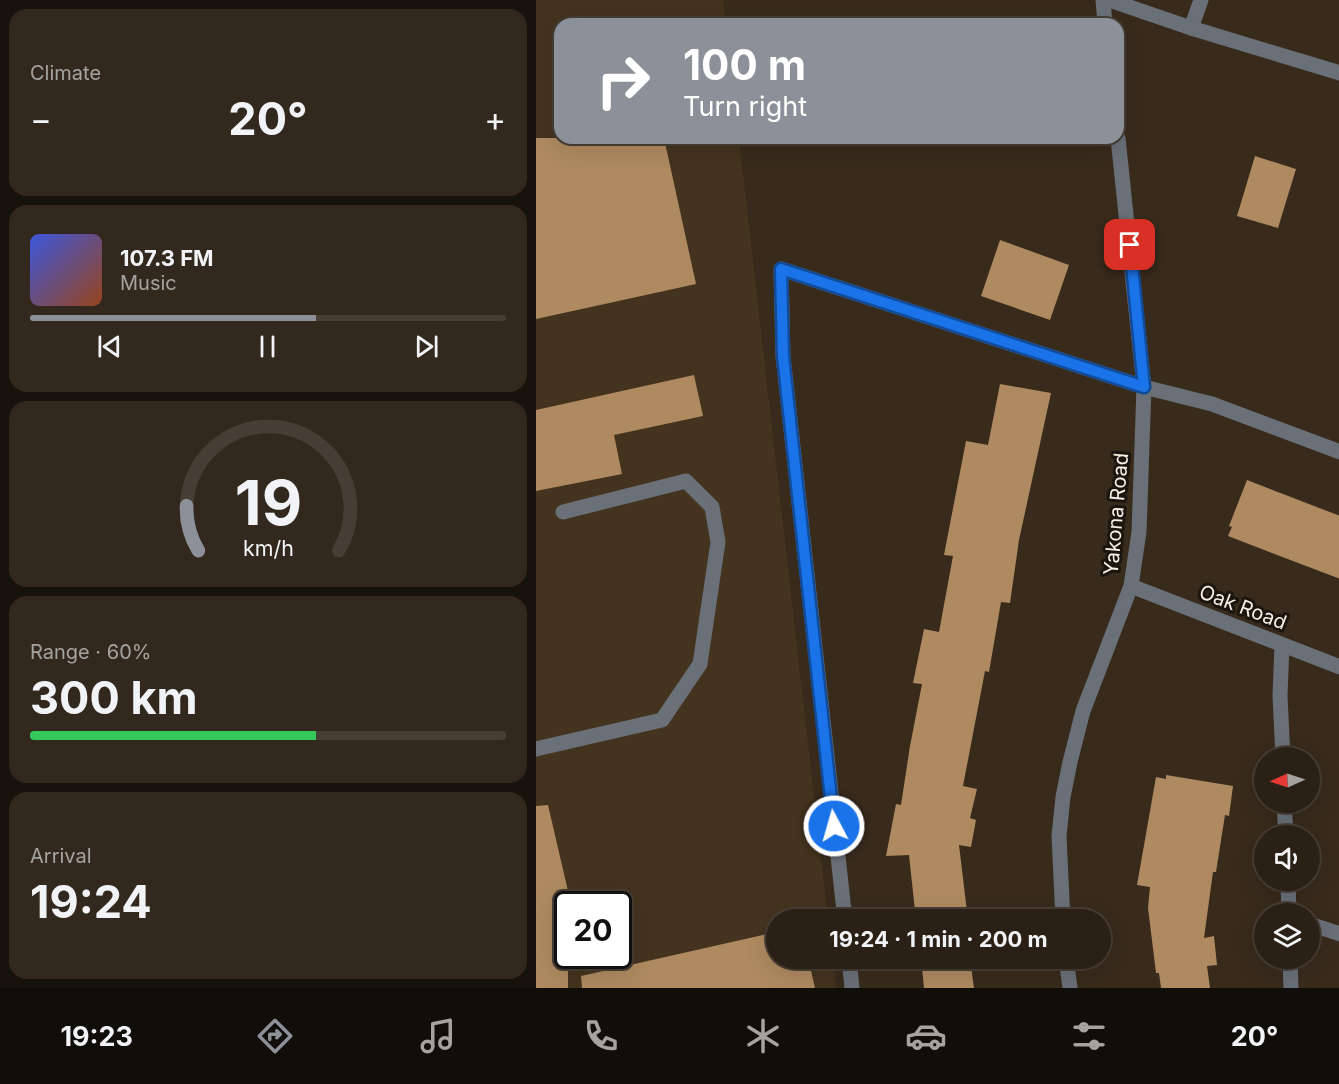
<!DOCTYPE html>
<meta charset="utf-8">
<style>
:root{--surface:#2a2015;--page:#32281e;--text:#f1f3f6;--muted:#a5a3a0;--line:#463e34;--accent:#8c9099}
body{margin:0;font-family:Inter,sans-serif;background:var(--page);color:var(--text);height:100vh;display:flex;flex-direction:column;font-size:22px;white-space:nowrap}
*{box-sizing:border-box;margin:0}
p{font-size:20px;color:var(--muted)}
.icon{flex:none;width:33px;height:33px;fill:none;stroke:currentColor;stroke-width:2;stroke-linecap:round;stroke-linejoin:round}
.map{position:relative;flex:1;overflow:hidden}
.side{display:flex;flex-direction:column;gap:9px;padding:9px;background:#17120c;width:536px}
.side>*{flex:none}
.guide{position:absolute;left:18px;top:18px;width:570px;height:126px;border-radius:18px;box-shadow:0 6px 24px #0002,0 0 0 2px var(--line);background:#8c9099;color:#fff;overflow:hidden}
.needle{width:39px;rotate:267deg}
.buttons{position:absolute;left:718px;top:747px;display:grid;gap:12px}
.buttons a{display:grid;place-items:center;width:66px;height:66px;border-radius:50%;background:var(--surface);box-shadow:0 6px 24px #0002,0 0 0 2px var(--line);font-size:30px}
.speed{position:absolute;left:18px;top:891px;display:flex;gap:12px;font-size:30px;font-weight:700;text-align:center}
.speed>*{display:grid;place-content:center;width:78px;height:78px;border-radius:50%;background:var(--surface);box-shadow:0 6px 24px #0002,0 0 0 2px var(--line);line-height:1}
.speed .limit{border:3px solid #111;border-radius:9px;background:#fff;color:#111}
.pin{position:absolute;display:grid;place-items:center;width:51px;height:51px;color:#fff;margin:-26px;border-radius:12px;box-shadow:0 3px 9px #0006}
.me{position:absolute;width:66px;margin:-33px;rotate:354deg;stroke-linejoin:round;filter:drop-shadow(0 0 4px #0008)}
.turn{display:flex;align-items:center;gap:21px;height:126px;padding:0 30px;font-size:27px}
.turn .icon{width:78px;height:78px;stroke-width:2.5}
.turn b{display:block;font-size:42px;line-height:51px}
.big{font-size:45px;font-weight:700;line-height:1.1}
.side .tile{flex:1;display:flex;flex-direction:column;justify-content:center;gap:9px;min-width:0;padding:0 21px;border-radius:18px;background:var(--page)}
.side .dial{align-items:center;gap:0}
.dial svg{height:156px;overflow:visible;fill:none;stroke:var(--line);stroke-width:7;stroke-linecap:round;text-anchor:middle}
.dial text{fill:var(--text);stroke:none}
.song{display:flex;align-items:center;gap:18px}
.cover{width:72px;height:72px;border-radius:9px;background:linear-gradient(135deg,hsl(230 70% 55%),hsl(20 70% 35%))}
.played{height:6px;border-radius:3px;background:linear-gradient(90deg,var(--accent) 60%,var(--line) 60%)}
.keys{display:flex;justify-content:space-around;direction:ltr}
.heat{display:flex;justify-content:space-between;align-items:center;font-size:33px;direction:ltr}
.charge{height:9px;border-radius:4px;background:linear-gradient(90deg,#34c759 60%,var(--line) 0)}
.trip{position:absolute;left:230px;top:909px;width:345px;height:60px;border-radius:30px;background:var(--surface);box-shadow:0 6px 24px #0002,0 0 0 2px var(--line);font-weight:700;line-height:60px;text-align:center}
.tab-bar{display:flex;height:96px;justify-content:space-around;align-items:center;background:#110d08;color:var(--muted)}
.tab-bar .icon{width:42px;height:42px}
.tab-bar .selected{color:var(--accent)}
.tab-bar b{font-size:27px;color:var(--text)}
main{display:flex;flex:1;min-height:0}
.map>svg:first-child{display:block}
.built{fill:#44331e;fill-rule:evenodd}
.building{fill:#af8a60}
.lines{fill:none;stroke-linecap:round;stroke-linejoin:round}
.service{stroke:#6a7078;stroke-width:15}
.minor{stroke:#6a7078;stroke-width:15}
.tertiary{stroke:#6a7078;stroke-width:15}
.route-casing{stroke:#114b97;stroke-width:15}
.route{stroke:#1a73e8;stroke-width:10}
.labels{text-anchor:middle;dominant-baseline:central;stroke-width:6;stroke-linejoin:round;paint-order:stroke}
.street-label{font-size:20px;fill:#f8efe6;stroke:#1a150e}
</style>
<main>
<section class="side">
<div class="tile"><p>Climate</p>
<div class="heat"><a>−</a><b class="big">20°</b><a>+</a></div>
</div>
<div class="tile">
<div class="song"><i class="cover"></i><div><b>107.3 FM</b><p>Music</p></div></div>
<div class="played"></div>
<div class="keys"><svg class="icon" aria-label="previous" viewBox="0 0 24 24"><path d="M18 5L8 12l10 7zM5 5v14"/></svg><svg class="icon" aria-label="pause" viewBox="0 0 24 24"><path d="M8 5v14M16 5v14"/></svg><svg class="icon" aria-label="next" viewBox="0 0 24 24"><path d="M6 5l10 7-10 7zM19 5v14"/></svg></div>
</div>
<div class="tile dial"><svg viewBox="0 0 100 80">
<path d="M14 69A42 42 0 1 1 86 69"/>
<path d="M14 69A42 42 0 0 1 8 46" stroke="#8c9099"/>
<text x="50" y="56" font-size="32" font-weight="700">19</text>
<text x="50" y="72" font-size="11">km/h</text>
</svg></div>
<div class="tile"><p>Range · 60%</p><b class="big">300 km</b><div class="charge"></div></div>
<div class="tile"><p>Arrival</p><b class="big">19:24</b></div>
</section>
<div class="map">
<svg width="804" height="988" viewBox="0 0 804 988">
<rect width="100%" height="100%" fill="#382b1c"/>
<path class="built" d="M 0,0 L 187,0 L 190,24 L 24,24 L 24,138 L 203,138 L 292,919 L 240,920 L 240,958 L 297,959 L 300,988 L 0,988 ZM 32,904 L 82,904 L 82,956 L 32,956 Z"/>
<path class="building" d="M 0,138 L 128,138 L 160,284 L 0,319 Z
M 719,156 L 760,169 L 742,228 L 701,216 Z
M 464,240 L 533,265 L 514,320 L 445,296 Z
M 158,375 L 167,416 L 78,435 L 86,474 L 0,491 L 0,410 Z
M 464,384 L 515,393 L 483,540 L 474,603 L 465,602 L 453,672 L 449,671 L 427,786 L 441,789 L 434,818 L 440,820 L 435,847 L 423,845 L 432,920 L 380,920 L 373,855 L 350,856 L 360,804 L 365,805 L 374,746 L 386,684 L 377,683 L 388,629 L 403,632 L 417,556 L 408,555 L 430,441 L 452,445 Z
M 711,480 L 804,516 L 804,579 L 692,536 L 696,527 L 693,526 Z
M 630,775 L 697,786 L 693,816 L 689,815 L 680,872 L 677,872 L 668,938 L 678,936 L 681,965 L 671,966 L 674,988 L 625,988 L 623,973 L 620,973 L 612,908 L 614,887 L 601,885 L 620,777 L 630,779 Z
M 12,805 L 32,891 L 32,988 L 0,988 L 0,806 Z
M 240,932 L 240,958 L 272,958 L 279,988 L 46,988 L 45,976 Z
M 385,958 L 434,958 L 438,988 L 388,988 Z"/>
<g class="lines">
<path class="service" d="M 655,28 L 665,0
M 746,645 L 744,696 L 747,758
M 0,749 L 126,720 L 164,664 L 182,542 L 176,507 L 150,481 L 27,512
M 748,802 L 750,836
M 752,880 L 753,914
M 309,920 L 247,356 L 245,269 L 608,387 L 676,404 L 804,452
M 774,924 L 804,934
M 313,958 L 316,988
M 754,958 L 755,988"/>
<path class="minor" d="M 567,0 L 569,24
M 595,586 L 804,667
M 527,920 L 523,836 L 527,797 L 534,762 L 547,711 L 595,586 L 603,532 L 608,387 L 582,138
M 530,958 L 534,988"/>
<path class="tertiary" d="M 573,0 L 655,28 L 804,73"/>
</g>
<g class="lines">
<defs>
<path id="route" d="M 298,826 L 247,356 L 245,269 L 608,387 L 594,245"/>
</defs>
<use href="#route" class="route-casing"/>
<use href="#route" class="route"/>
</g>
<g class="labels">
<g class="street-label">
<text transform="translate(580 514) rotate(-85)">Yakona Road</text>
<text transform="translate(707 607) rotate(21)">Oak Road</text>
</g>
</g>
</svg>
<div class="buttons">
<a><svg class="needle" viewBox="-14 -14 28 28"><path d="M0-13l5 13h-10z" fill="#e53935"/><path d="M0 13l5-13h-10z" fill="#a5a3a0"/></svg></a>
<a><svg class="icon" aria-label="sound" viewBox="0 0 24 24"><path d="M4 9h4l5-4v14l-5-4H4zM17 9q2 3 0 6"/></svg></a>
<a><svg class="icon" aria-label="layers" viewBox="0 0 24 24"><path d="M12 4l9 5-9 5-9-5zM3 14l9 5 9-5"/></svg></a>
</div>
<div class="speed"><div class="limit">20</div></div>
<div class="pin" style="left:594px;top:245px;background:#d93025"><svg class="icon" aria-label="arrive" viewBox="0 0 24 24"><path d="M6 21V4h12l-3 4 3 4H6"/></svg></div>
<svg class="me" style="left:298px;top:826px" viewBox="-20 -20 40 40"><circle r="17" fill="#1a73e8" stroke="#fff" stroke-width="3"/><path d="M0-11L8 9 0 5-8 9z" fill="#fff"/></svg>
<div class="trip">19:24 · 1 min · 200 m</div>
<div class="guide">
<div class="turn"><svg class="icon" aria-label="right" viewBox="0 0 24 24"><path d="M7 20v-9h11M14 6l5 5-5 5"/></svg><div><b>100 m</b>Turn right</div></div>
</div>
</div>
</main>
<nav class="tab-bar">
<b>19:23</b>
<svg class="icon selected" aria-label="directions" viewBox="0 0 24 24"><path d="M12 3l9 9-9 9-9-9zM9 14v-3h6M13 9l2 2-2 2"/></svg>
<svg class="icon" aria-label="music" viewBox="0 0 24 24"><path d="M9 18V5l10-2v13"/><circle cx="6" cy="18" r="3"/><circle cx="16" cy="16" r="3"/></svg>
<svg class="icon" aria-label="phone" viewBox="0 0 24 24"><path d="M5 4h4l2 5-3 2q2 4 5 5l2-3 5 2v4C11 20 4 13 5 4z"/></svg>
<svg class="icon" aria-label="climate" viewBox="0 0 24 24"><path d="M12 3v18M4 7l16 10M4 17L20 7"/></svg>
<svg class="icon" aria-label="car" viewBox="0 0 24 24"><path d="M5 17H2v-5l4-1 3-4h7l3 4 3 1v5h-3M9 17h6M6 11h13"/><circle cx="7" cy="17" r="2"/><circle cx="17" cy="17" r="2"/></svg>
<svg class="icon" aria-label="filters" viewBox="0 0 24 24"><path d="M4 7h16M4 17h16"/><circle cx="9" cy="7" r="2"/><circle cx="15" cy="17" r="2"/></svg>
<b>20°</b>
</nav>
